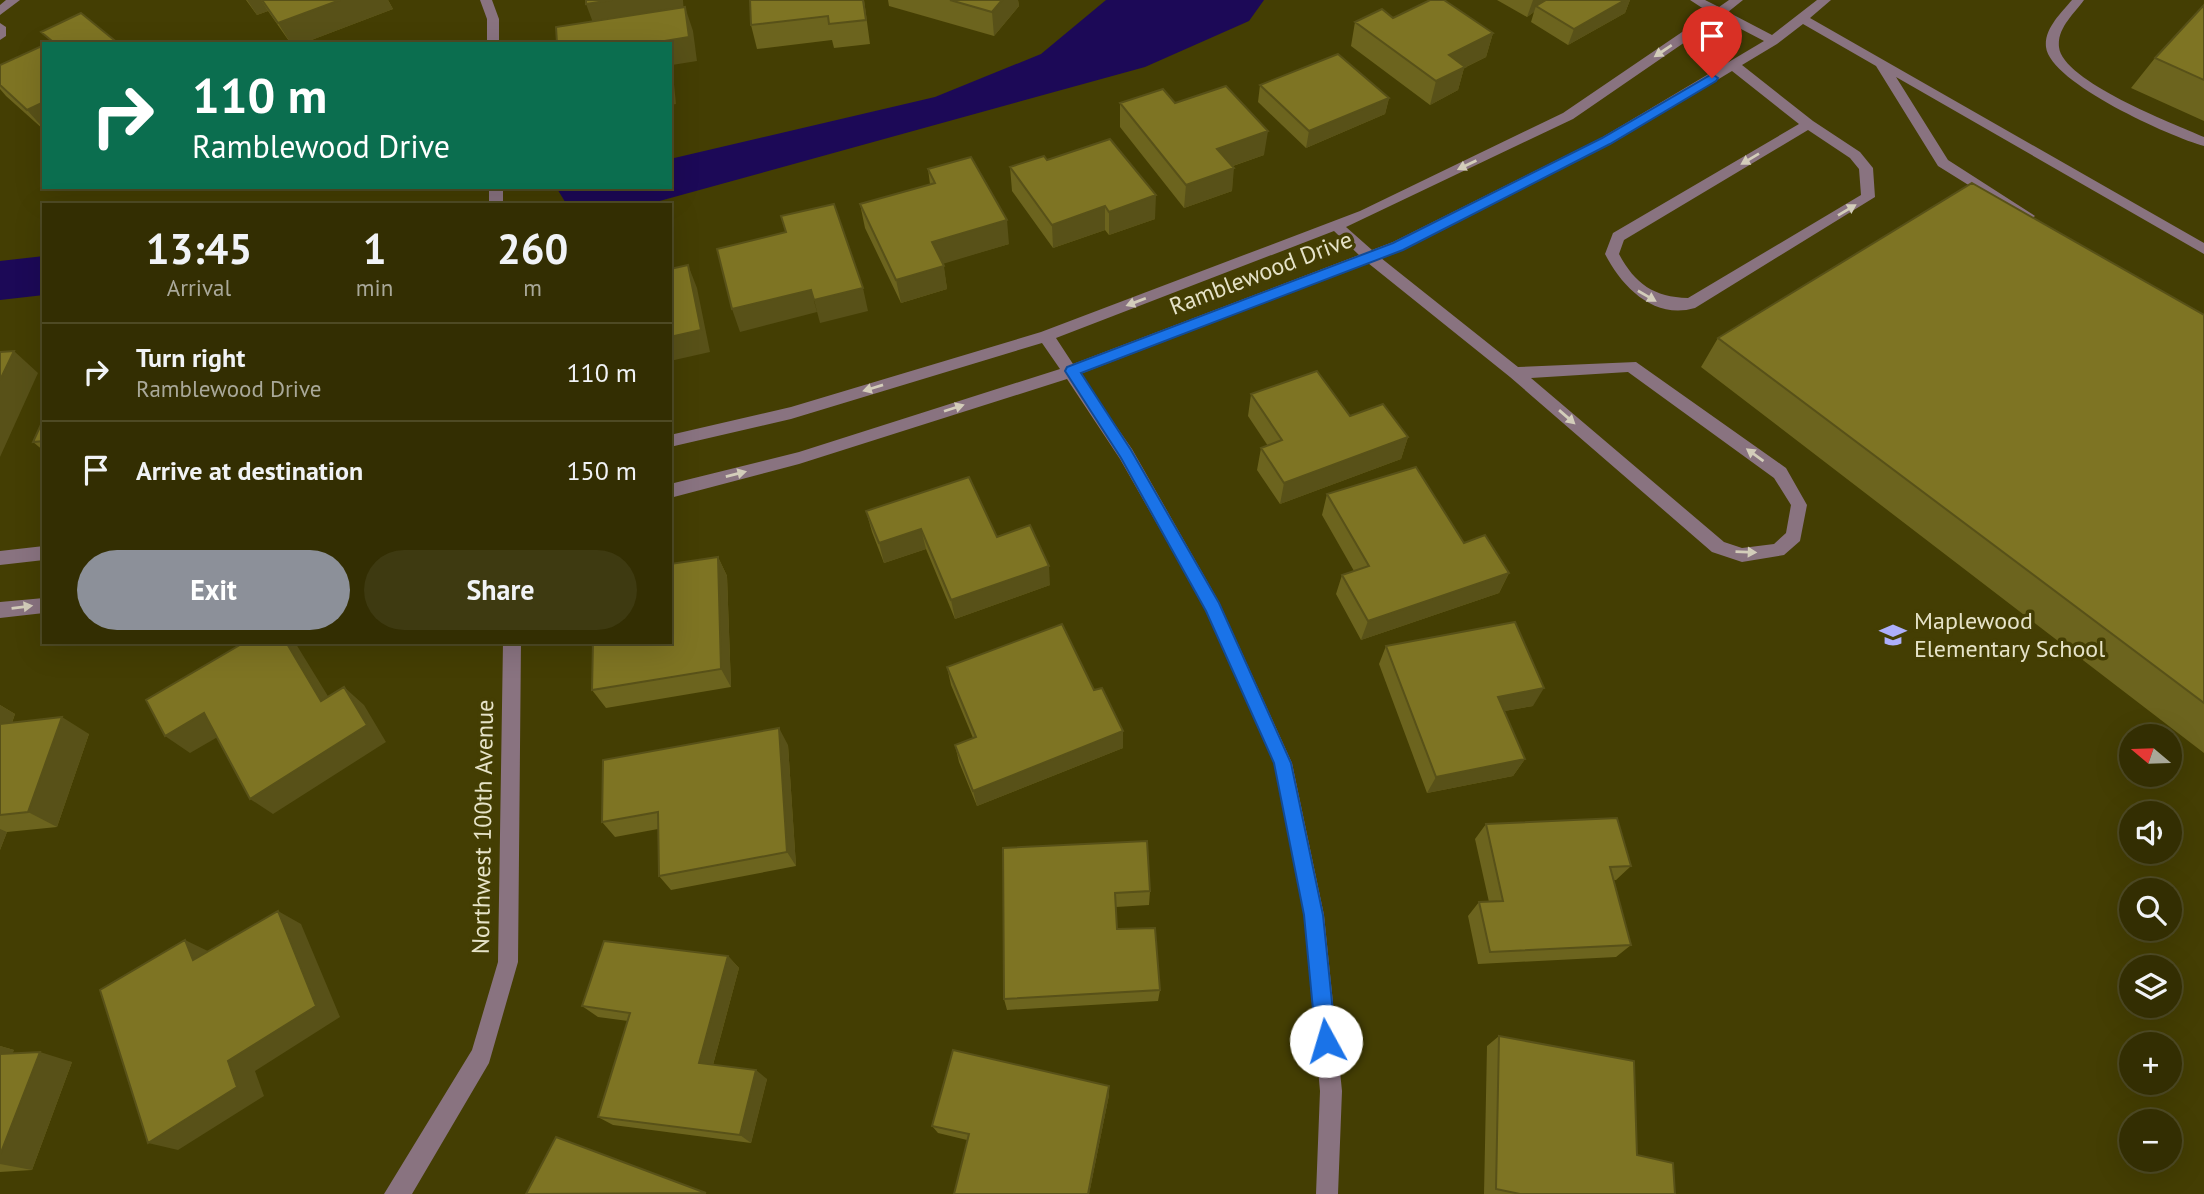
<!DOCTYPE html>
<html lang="en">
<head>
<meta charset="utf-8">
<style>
  body { margin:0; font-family:"PT Sans",sans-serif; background:#3e3a11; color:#f1f3f6; height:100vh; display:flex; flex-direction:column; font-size:26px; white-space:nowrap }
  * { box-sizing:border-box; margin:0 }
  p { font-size:23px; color:#a9a899 }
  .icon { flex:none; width:38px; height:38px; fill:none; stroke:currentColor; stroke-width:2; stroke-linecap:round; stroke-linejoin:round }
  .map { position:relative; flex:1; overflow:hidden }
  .side { position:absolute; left:42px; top:203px; width:630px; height:441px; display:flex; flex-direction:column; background:#332e02; border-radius:0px; box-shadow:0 7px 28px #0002,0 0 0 2px #4e4a24 }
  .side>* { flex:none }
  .top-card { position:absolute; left:42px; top:42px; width:630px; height:147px; border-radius:0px; box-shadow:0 7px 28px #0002,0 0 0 2px #4e4a24; background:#0b6e4f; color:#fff; overflow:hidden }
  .needle { width:46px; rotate:289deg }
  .controls { position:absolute; left:2119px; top:724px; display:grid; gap:14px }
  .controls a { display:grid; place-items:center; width:63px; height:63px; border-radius:50%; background:#332e02; box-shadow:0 7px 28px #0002,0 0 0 2px #4e4a24; font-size:35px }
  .pin { position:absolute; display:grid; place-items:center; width:60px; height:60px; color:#fff; margin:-72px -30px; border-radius:50% 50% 50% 0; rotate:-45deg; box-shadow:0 0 7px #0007 }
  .pin .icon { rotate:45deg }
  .me { position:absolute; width:77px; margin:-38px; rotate:354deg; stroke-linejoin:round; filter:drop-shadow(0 0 5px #0008) }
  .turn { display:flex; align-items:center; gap:24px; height:147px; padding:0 35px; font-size:32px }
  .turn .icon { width:91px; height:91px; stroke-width:2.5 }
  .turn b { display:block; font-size:49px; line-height:60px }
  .eta { display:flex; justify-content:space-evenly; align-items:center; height:119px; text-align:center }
  .eta b { font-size:42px; font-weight:700; line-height:49px }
  .primary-button { display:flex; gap:14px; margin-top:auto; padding:14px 35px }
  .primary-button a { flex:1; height:80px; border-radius:42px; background:#8c9099; color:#fff; font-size:28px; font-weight:700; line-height:80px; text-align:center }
  .primary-button a+a { background:#3e3a11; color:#f1f3f6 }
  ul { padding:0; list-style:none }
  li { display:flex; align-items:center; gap:21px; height:98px; padding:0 35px; border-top:2px solid #4e4a24 }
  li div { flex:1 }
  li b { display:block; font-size:26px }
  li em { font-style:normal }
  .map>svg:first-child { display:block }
  .water { fill:#1c0957 }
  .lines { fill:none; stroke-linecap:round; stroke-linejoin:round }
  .minor { fill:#897380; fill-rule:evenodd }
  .wall { fill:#6c641e }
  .shaded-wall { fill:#585118 }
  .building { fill:#7e7423; stroke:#585118; stroke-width:2 }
  .oneway { fill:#d3cdba }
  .route { fill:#1a73e8; stroke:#114b97; stroke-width:2 }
  .labels { text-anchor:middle; stroke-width:7; stroke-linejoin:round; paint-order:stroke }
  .street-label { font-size:24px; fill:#e6e3c8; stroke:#443e03 }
  .poi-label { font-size:24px; fill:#e6e3c8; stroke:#443e03; text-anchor:start }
</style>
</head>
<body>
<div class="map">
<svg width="2204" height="1194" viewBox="0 0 2204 1194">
  <rect width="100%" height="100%" fill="#443e03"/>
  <!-- water -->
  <path class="water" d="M1106,0H1264L1249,21L1145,67L645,205H567L556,187H670V159L935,97L1041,54Z
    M44,256V295L0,300V261Z"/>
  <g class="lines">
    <!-- minor -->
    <path class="minor" d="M6,0H20L0,15V5Z
      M480,0H492L499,19V44H487V19Z
      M1690,0H1705L1719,7L1729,0H1743L1728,12L1772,35L1817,0H1831L1810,18L2204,243V254L1896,77L1948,160L2035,216L2028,221L2023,219L1938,166L1876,66L1803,24L1777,44L1742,65L1813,121L1860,152L1873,168L1875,197L1695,308C1654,320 1622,287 1605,254L1613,233L1799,124L1732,71L1611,144L1381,258L1518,367L1636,362L1786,468L1807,505L1800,541L1784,555L1742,562L1712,552L1510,377L1368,263L1080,374L1132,449L1219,602L1292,763L1324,915L1342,1091L1338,1194H1316L1320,1091L1304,915L1274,763L1206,610L1120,459L1067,379L799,464L670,498V484L799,452L1060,369L1042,343L791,419L670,447V435L791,407L1041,332L1360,211L1563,113L1710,13ZM1720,18L1764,41L1601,138L1393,242L1372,250L1346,227L1573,119ZM1808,130L1850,158L1859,169L1861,195L1688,298C1654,297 1635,284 1619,254L1624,240ZM1334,231L1359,255L1073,364L1056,338ZM1628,372L1774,478L1791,505L1786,533L1774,544L1742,548L1724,542L1531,378Z
      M2072,0H2084C2074,14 2057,28 2059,47C2062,81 2174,124 2204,137V146C2171,137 2050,83 2046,47C2044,29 2061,13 2072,0Z
      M0,23L6,27V36L0,40Z
      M489,187H503V205H489Z
      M44,546V560L0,565V551Z
      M44,598V613L0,618V602Z
      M503,642H521L518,962L489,1063L412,1194H384L472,1050L498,962Z"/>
  </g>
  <!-- wall -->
  <path class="wall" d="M246,0H388L393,9L301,44H291L268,11L257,15Z
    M750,0H864L870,44L834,48L832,40L757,49L751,25Z
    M888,0H1018L1019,6L994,36L889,6Z
    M1497,0H1630L1625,13L1568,45L1531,22L1534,12L1527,17Z
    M2204,5V121L2131,88L2155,58Z
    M1393,18L1493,33L1486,57L1464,68L1458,90L1430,105L1351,46L1355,22Z
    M44,45V130L6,96L0,89V65Z
    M1260,85L1389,98L1385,114L1306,148L1258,102Z
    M1120,103H1175L1264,155L1233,166L1232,191L1184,208L1120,127Z
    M1047,160L1155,219L1109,235L1105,230L1053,248L1012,191L1010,167Z
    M928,169L1009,244L943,263L947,289L901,303L865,228L860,204L930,184Z
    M2204,315V753L1701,367L1718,338Z
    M1251,394L1350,416L1408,437L1401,459L1280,504L1257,470L1261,448L1268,446L1248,416Z
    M44,418V451L33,442Z
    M1327,494L1464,543L1509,573L1499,593L1361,640L1336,594L1342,575L1354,571L1322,515Z
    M866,511L997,537L1050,585L955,619L926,549L884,563L872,532Z
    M718,557L727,576L731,687L606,708L592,690L593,648L589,642H670Z
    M1386,646L1533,706L1504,711L1525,759L1513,776L1427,793L1379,664Z
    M947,667L1094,690L1123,731V748L977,806L959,762L955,745L973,738L951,685Z
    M0,705L15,714L12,723L89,734L57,827L7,832L0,850Z
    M788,745L796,866L671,890L659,876L658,829L615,837L602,822Z
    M1486,824L1631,866L1616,880H1614L1631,945L1616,957L1478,964L1468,916L1479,902H1489L1475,839Z
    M1003,848L1150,891L1149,905L1116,907L1117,929L1160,990L1158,1001L1007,1010L1004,999Z
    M728,956L739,968L713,1065L767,1079L751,1143L613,1125L598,1117L628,1021L598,1017L582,1006Z
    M1499,1036L1637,1155L1675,1194H1484L1487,1046Z
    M0,1046L14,1050L12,1053L72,1062L32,1170L0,1172Z
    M1109,1095L1089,1194H954L967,1140L938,1133L932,1126Z"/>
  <!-- shaded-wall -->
  <path class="shaded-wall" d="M247,0H261L268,11L257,15Z
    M340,0H388L393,9L301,44H291L278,23Z
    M611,0H683L684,15L595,28L586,4Z
    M1002,0H1018L1019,6L994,36L992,12Z
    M1533,0H1553L1536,6L1534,12L1527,17Z
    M1625,0H1630L1625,13L1568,45L1574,29Z
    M685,7L693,31L697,61L672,65L676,104L670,105V44H664V41Z
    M1493,33L1486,57L1464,68L1458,90L1430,105L1436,81L1449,55Z
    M1389,98L1385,114L1306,148L1309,131Z
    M44,102V129L27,110Z
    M1268,131L1264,155L1215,172L1217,149Z
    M1234,168L1232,191L1184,208L1186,185Z
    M1156,195L1155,219L1109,235V212Z
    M1105,206V230L1053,248L1052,225Z
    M1007,220L1009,244L936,266L932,242Z
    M688,265L697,288L710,352L670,361V337Z
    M944,266L947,289L901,303L896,280Z
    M863,288L868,311L820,323L814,300Z
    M811,290L817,312L740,332L732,309Z
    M14,351L38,373L0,457V380Z
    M1408,437L1401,459L1280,504L1284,483Z
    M921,529L926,549L884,563L879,543Z
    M718,557L727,576L731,687L721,669Z
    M1049,566L1050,585L955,619L951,600Z
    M1509,573L1499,593L1361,640L1368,621Z
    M286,642H295L296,644L342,719L321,701Z
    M344,687L364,705L386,742L273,814L250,799Z
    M1544,688L1533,706L1488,714L1498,697Z
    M0,705L15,714L4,744L0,741Z
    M204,713L228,731L190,753L165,736Z
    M62,717L89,734L57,827L28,812Z
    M779,728L788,745L796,866L787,852Z
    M1123,731V748L977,806L973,791Z
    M1525,759L1513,776L1427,793L1436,777Z
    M0,829L7,832L0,850Z
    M278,911L301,924L340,1017L255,1071L264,1096L178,1150L148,1143L228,1061Z
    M185,940L212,953L193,960Z
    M728,956L739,968L711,1072L699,1063Z
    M0,1046L14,1050L8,1065L0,1063Z
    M40,1052L72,1062L32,1170L0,1164V1155Z
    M756,1070L767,1079L751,1143L740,1135Z
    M1109,1086V1095L1089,1194H1088Z"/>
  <!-- building -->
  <path class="building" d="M262,0H340L278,23Z
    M586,0H612L586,4Z
    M750,0H863L866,20L829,24L828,16L751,25Z
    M950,0H1002L992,12Z
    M1430,0H1444L1493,33L1449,55L1465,67L1436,81L1355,22L1382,9L1393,18Z
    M1546,0H1625L1574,29L1536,6Z
    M2204,5V80L2155,58Z
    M685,7L689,37L664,41V44H557L556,27Z
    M81,13L119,44H46L52,41L41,32Z
    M44,45V102L27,110L0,85V65Z
    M1338,54L1389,98L1309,131L1260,85Z
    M1226,86L1268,131L1217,149L1234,168L1186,185L1120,103L1163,89L1175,103Z
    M1110,139L1156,195L1109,212L1105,206L1052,225L1010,167L1044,156L1047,160Z
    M971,157L1007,220L932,242L944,266L896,280L860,204L935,183L928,169Z
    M1972,183L2204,315V703L1718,338Z
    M834,204L863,288L814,300L811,290L732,309L717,249L786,232L781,216Z
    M688,265L701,330L670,337V269Z
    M14,351L0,380V352Z
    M1317,371L1350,416L1383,404L1408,437L1284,483L1261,448L1282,440L1251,394Z
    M44,418V441L33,442Z
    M1416,467L1464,543L1485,535L1509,573L1368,621L1342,575L1369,566L1327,494Z
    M969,477L997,537L1030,525L1049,566L951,600L921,529L879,543L866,511Z
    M718,557L721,669L592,690L593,642H670V564Z
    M1515,622L1544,688L1498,697L1525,759L1436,777L1386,646Z
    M1062,624L1094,690L1102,688L1123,731L973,791L955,745L976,737L947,667Z
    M245,642H286L321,701L344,687L367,725L250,799L204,713L165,736L146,700Z
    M62,717L28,812L0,815V724Z
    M779,728L787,852L659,876L658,812L602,822L603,760Z
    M1617,818L1631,866L1610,867L1631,945L1490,952L1479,902L1503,901L1486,824Z
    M1147,841L1150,891L1115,893L1117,929L1155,928L1160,990L1004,999L1003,848Z
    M278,911L316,1006L228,1061L237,1087L148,1143L100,990L185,940L193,960Z
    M604,941L728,956L699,1063L756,1070L740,1135L598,1117L630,1013L582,1006Z
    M1499,1036L1634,1061L1637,1155L1673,1163L1675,1194H1520L1496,1189Z
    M953,1050L1109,1086L1088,1194H954L969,1134L932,1126Z
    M40,1052L0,1155V1054Z
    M556,1137L706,1193L526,1194Z"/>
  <!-- one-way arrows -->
  <defs><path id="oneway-solid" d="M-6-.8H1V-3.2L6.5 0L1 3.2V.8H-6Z" transform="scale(1.75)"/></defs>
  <g class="oneway">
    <use href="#oneway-solid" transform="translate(1663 51) rotate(146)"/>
    <use href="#oneway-solid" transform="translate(1750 159) rotate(149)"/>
    <use href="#oneway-solid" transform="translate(1467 165) rotate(154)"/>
    <use href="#oneway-solid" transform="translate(1847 210) rotate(-31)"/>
    <use href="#oneway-solid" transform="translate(1647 296) rotate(30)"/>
    <use href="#oneway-solid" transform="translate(1136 302) rotate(159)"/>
    <use href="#oneway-solid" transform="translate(873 388) rotate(163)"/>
    <use href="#oneway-solid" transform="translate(954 408) rotate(-18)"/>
    <use href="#oneway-solid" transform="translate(1567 417) rotate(41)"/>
    <use href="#oneway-solid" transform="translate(1755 455) rotate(-144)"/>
    <use href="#oneway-solid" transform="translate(736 474) rotate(-14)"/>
    <use href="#oneway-solid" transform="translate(1746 552) rotate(2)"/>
    <use href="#oneway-solid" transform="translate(22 607) rotate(-7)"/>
  </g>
  <!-- route -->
  <path class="route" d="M1712,74L1718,78L1716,81L1610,144L1403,250L1081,373L1131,450L1219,603L1291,763L1323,915L1336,1041L1333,1047L1326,1050L1319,1047L1316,1041L1304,915L1274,763L1206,611L1121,458L1065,371L1067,367L1393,243L1602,138Z"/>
  <!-- icons -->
  <defs>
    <g id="school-bare" transform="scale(2.1)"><path d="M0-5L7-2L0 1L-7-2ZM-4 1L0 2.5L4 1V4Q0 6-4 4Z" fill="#adaffb" stroke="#443e03" stroke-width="2.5" paint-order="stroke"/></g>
  </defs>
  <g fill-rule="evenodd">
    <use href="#school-bare" x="1893" y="635"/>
  </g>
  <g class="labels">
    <!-- street labels -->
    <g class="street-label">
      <text transform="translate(1261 273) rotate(-21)" y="8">Ramblewood Drive</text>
      <text transform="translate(483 827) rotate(-89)" y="8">Northwest 100th Avenue</text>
    </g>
    <!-- poi labels -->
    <g class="poi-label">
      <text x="1914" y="629">Maplewood<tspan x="1914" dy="28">Elementary School</tspan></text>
    </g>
  </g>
</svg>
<div class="controls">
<a><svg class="needle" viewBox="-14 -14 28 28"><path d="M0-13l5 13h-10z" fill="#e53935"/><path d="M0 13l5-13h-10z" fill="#a9a899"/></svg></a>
<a><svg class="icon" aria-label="sound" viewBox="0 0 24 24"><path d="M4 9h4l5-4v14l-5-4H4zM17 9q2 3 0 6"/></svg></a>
<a><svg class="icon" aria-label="search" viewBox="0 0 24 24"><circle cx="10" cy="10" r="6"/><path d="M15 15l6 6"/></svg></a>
<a><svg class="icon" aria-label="layers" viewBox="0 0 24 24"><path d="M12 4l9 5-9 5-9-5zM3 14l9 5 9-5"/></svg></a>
<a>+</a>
<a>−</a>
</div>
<div class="pin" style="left:1712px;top:78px;background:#d93025"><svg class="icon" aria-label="arrive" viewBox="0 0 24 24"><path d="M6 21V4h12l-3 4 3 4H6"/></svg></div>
<svg class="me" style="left:1326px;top:1041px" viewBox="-20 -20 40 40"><circle r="19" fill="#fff"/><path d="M0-13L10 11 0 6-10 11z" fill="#1a73e8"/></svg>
<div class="top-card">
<div class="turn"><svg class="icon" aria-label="right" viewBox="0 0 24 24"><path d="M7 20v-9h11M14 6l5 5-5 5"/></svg><div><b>110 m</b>Ramblewood Drive</div></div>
</div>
<section class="side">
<div class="eta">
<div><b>13:45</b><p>Arrival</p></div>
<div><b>1</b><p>min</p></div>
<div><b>260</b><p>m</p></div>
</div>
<ul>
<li><svg class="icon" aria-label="right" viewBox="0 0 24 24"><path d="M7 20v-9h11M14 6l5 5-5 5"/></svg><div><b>Turn right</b><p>Ramblewood Drive</p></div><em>110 m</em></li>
<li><svg class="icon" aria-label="arrive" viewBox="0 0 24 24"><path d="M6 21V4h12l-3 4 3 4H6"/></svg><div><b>Arrive at destination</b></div><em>150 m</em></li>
</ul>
<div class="primary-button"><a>Exit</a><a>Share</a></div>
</section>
</div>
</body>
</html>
